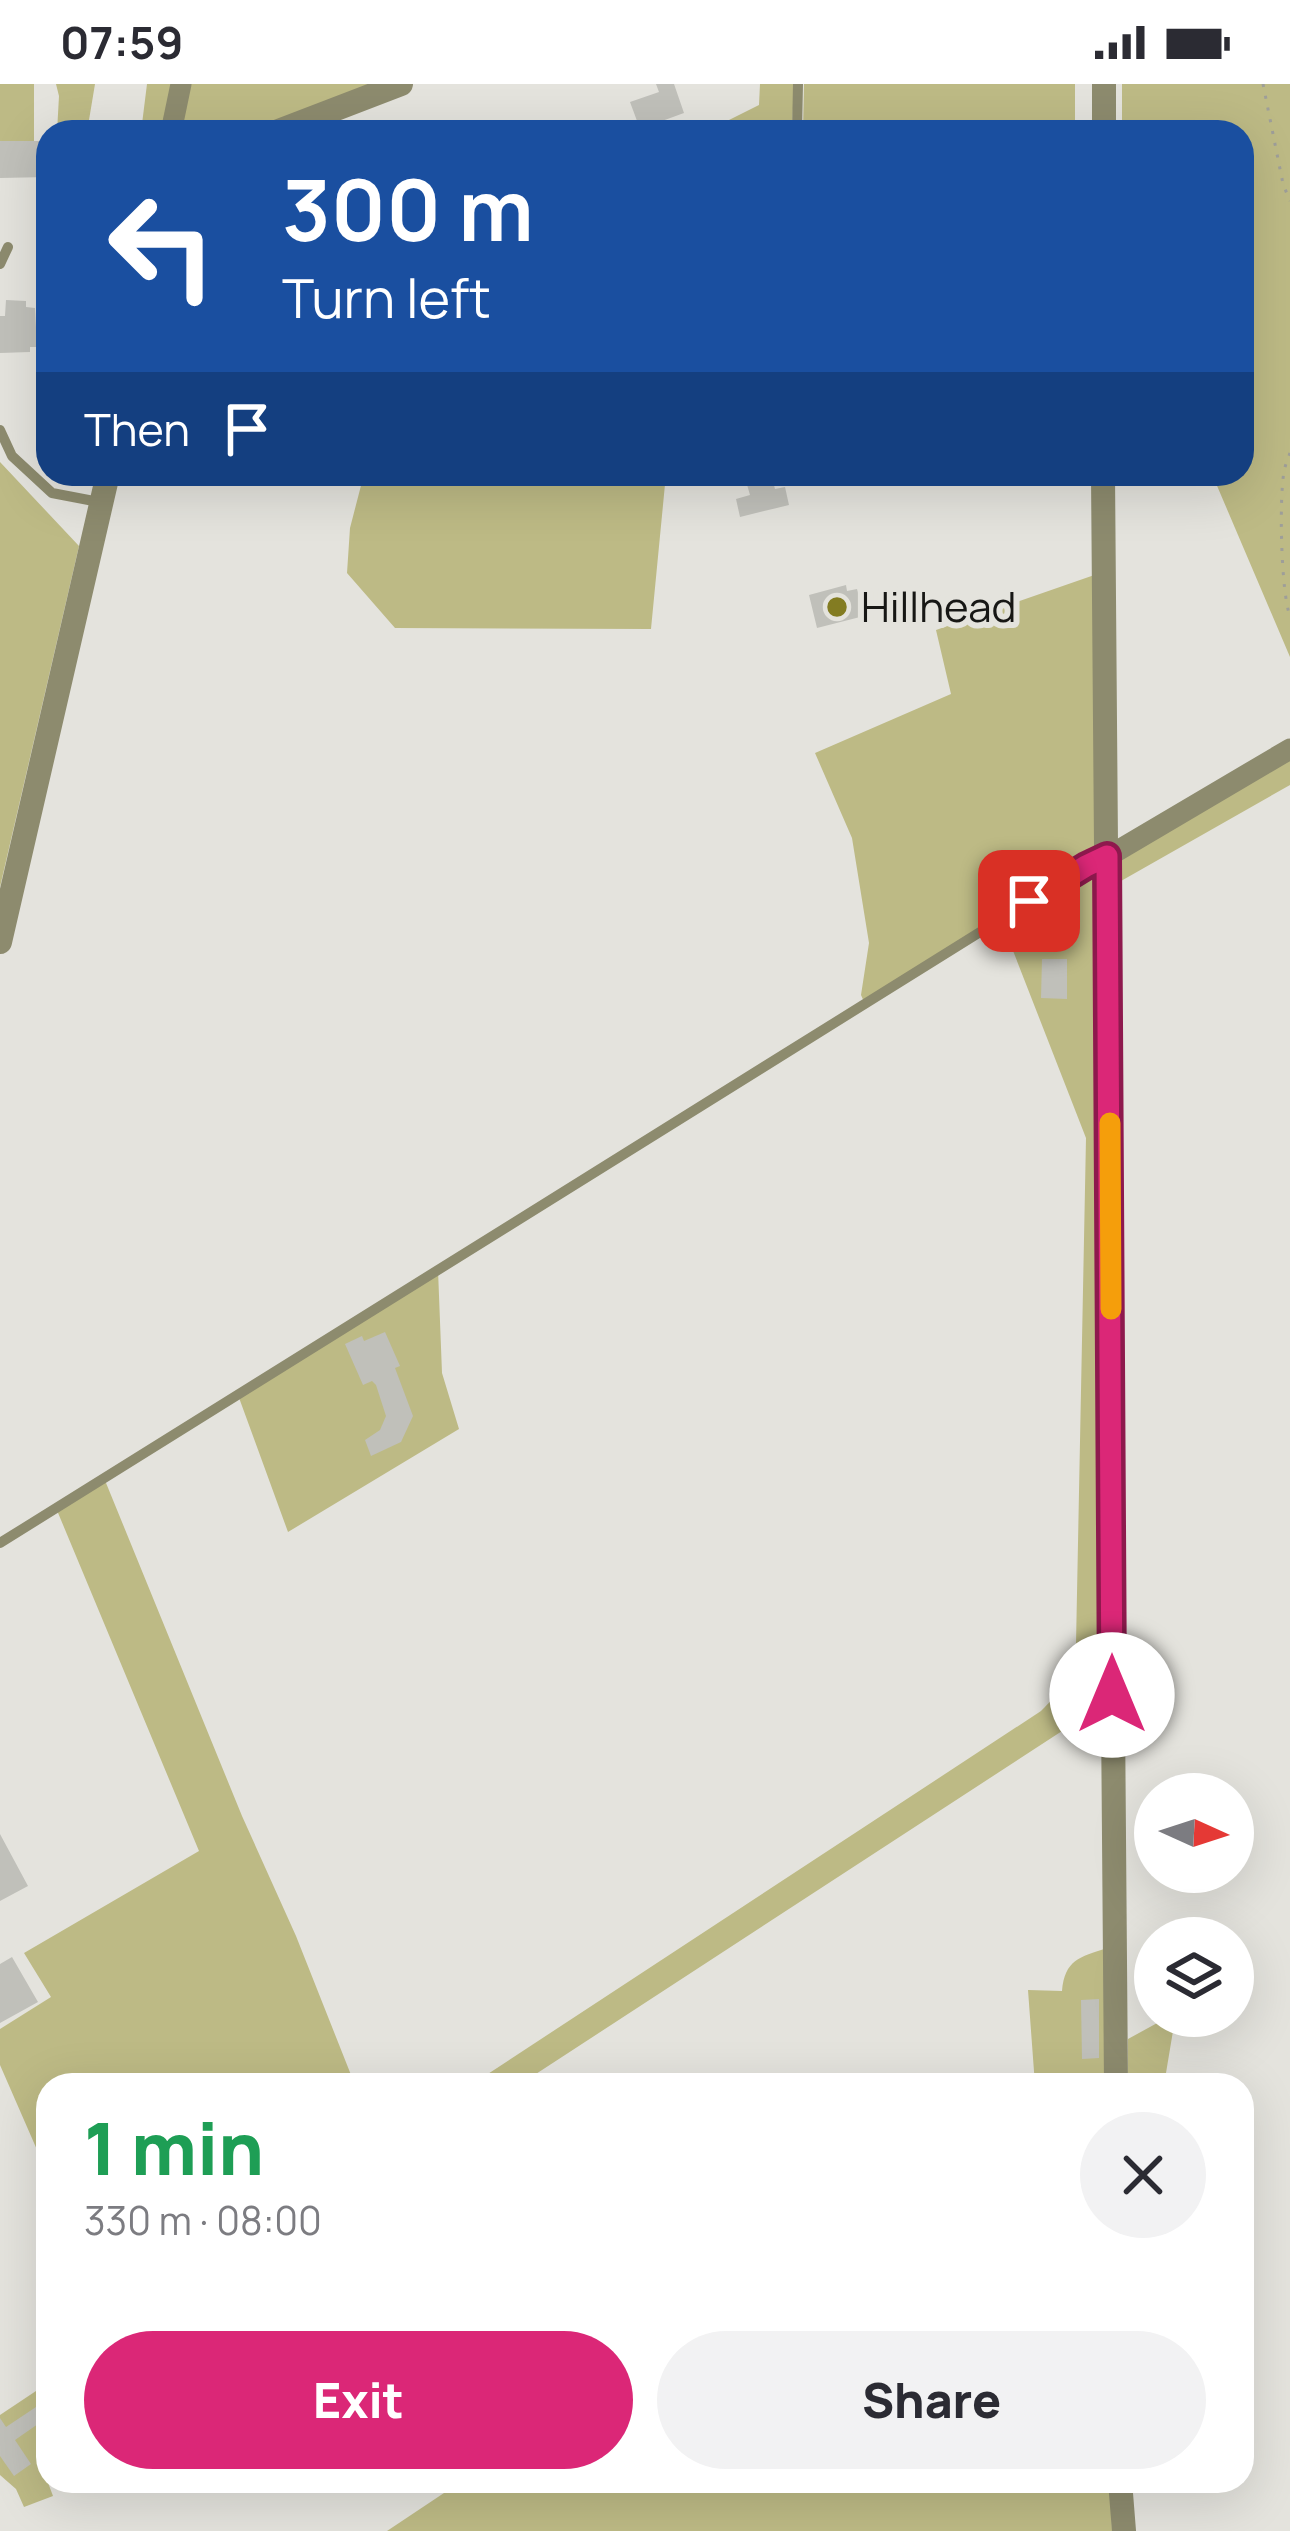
<!DOCTYPE html>
<html lang="en">
<head>
<meta charset="utf-8">
<style>
  body { margin:0; font-family:Manrope,sans-serif; background:#f2f2f3; color:#2b2b33; height:100vh; display:flex; flex-direction:column; font-size:45px; white-space:nowrap }
  * { box-sizing:border-box; margin:0 }
  p { font-size:39px; color:#7c7c81 }
  .icon { flex:none; width:66px; height:66px; fill:none; stroke:currentColor; stroke-width:2; stroke-linecap:round; stroke-linejoin:round }
  .map { position:relative; flex:1; overflow:hidden }
  .drawer { position:absolute; left:36px; top:1989px; width:1218px; height:420px; display:flex; flex-direction:column; background:#fff; border-radius:36px; box-shadow:0 12px 48px #0002 }
  .drawer>* { flex:none }
  .banner { position:absolute; left:36px; top:36px; width:1218px; height:366px; border-radius:36px; box-shadow:0 12px 48px #0002; background:#1a4fa0; color:#fff; overflow:hidden }
  .needle { width:78px; rotate:93deg }
  .fabs { position:absolute; left:1134px; top:1689px; display:grid; gap:24px }
  .fabs a { display:grid; place-items:center; width:120px; height:120px; border-radius:50%; background:#fff; box-shadow:0 12px 48px #0002; font-size:60px }
  .pin { position:absolute; display:grid; place-items:center; width:102px; height:102px; color:#fff; margin:-51px; border-radius:24px; box-shadow:0 6px 18px #0006 }
  .me { position:absolute; width:132px; margin:-66px; rotate:0deg; stroke-linejoin:round; filter:drop-shadow(0 0 9px #0008) }
  .turn { display:flex; align-items:center; gap:42px; height:252px; padding:0 48px; font-size:54px }
  .turn .icon { width:156px; height:156px; stroke-width:2.5 }
  .turn b { display:block; font-size:84px; line-height:102px }
  .then { display:flex; align-items:center; height:114px; padding:0 48px; background:#0003; gap:24px; font-size:45px }
  .round { display:grid; place-items:center; flex:none; width:126px; height:126px; border-radius:63px; background:#f2f2f3 }
  .head { display:flex; align-items:center; justify-content:space-between; height:204px; padding:0 48px }
  h1 { font-size:72px; font-weight:800; line-height:90px; color:#1e9e55 }
  .primary-button { display:flex; gap:24px; margin-top:auto; padding:24px 48px }
  .primary-button a { flex:1; height:138px; border-radius:72px; background:#db2777; color:#fff; font-size:48px; font-weight:800; line-height:138px; text-align:center }
  .primary-button a+a { background:#f2f2f3; color:#2b2b33 }
  .status { display:flex; justify-content:space-between; align-items:center; height:84px; padding:0 60px; background:#fff; direction:ltr }
  .status svg { height:33px; fill:currentColor }
  .map>svg:first-child { display:block }
  .green { fill:#bdba85 }
  .building { fill:#c0c0ba }
  .lines { fill:none; stroke-linecap:round; stroke-linejoin:round }
  .path { stroke:#9e9e99; stroke-width:3; stroke-dasharray:3 9; stroke-linecap:butt }
  .service { stroke:#8d8b6e; stroke-width:10 }
  .minor { stroke:#8d8b6e; stroke-width:21 }
  .tertiary { stroke:#8d8b6e; stroke-width:24 }
  .route-casing { stroke:#8e194d; stroke-width:30 }
  .route { stroke:#db2777; stroke-width:21 }
  .slow { stroke:#f59e0b; stroke-width:21 }
  .poi-dot { fill:#837c22; stroke:#e4e3dd; stroke-width:4.5 }
  .labels { text-anchor:middle; stroke-width:12; stroke-linejoin:round; paint-order:stroke }
  .poi-label { font-size:42px; fill:#171715; stroke:#e4e3dd; text-anchor:start }
</style>
</head>
<body>
<div class="status"><b>07:59</b><svg viewBox="0 0 49 12"><path d="M0 12V9h3v3zM5 12V6h3v6zM10 12V3h3v9zM15 12V0h3v12zM26 1h20v11H26zM47 4h2v5h-2z"/></svg></div>
<div class="map">
<svg width="1290" height="2447" viewBox="0 0 1290 2447">
  <rect width="100%" height="100%" fill="#e4e3dd"/>
  <!-- green -->
  <path class="green" d="M0,0H34V57H0Z
    M56,0H95L87,48H57L59,12Z
    M147,0H403L274,48H141Z
    M760,0H794L792,48H729L727,37L759,21Z
    M804,0H1075V48H803Z
    M1122,0H1290V573L1212,390H1242V48H1122Z
    M0,378L79,462L0,803Z
    M364,390H666L651,545L395,544L347,489L350,444Z
    M1103,488L1102,1621L519,2001H471L1041,1627C1062,1607 1071,1589 1076,1560L1086,1054L1001,836L865,920L861,911L869,859L852,754L815,669L951,610L936,546Z
    M1290,667V701L1121,797L1119,773Z
    M438,1186L442,1289L459,1345L288,1448L238,1311Z
    M104,1394L242,1732L296,1852L355,2001H48V2091L0,1981V1945L51,1913L24,1869L199,1767L56,1424Z
    M1107,1864L1106,2001H1035L1028,1906L1062,1907C1065,1876 1079,1873 1107,1864Z
    M1170,1932L1175,1935L1164,2001H1128V1955Z
    M48,2299V2381L44,2388L53,2412L24,2423L16,2405L0,2391V2331Z
    M462,2397H1111L1112,2447H387Z"/>
  <!-- building -->
  <path class="building" d="M656,0H674L684,29L640,45L630,18L659,8Z
    M0,57H48V93L0,94Z
    M6,216L26,217V223L35,224L37,263H30V268L0,269V232H5Z
    M744,390H771L775,405L785,403L789,421L740,433L736,415L750,411Z
    M846,501L847,507L857,505L864,532L817,544L809,511Z
    M1042,875H1067V915L1041,914Z
    M385,1248L400,1282L395,1284L413,1332L401,1358L371,1372L365,1356L380,1346L386,1332L376,1301L372,1297L363,1301L345,1260L362,1252L364,1257Z
    M0,1750L28,1802L0,1817Z
    M12,1873L38,1918L0,1939V1880Z
    M1099,1915V1974L1082,1975L1081,1916Z
    M48,2315V2333L15,2356L31,2380L14,2392L0,2372V2334L6,2343Z"/>
  <g class="lines">
    <!-- path -->
    <path class="path" d="M1263,0L1283,100L1290,117
      M1290,369C1288,375 1285,381 1284,388C1279,414 1281,509 1290,532"/>
    <!-- service -->
    <path class="service" d="M797,48L798,0
      M0,180L8,163
      M0,346L12,372L52,409L99,418
      M0,1459L1001,835L1086,782L1104,774"/>
    <!-- minor -->
    <path class="minor" d="M171,48L181,0
      M1107,773L1290,665"/>
    <!-- tertiary -->
    <path class="tertiary" d="M276,48L401,0
      M1104,48V0
      M1103,390L1116,2001
      M0,858L108,390
      M1120,2397L1124,2447"/>
  </g>
  <g class="lines">
    <!-- route casing -->
    <g class="route-casing">
      <path id="route" d="M1029,817L1086,782L1107,772L1112,1611"/>
    </g>
    <!-- route -->
    <use href="#route" class="route"/>
    <!-- slow -->
    <path class="slow" d="M1110,1039L1111,1225"/>
  </g>
  <!-- markers -->
  <circle class="poi-dot" cx="837" cy="523" r="12"/>
  <g class="labels">
    <!-- poi labels -->
    <g class="poi-label">
      <text x="861" y="538">Hillhead</text>
    </g>
  </g>
</svg>
<div class="fabs">
<a><svg class="needle" viewBox="-14 -14 28 28"><path d="M0-13l5 13h-10z" fill="#e53935"/><path d="M0 13l5-13h-10z" fill="#7c7c81"/></svg></a>
<a><svg class="icon" aria-label="layers" viewBox="0 0 24 24"><path d="M12 4l9 5-9 5-9-5zM3 14l9 5 9-5"/></svg></a>
</div>
<div class="pin" style="left:1029px;top:817px;background:#d93025"><svg class="icon" aria-label="arrive" viewBox="0 0 24 24"><path d="M6 21V4h12l-3 4 3 4H6"/></svg></div>
<svg class="me" style="left:1112px;top:1611px" viewBox="-20 -20 40 40"><circle r="19" fill="#fff"/><path d="M0-13L10 11 0 6-10 11z" fill="#db2777"/></svg>
<div class="banner">
<div class="turn"><svg class="icon" aria-label="left" viewBox="0 0 24 24"><path d="M17 20v-9H6M10 6l-5 5 5 5"/></svg><div><b>300 m</b>Turn left</div></div>
<div class="then">Then<svg class="icon" aria-label="arrive" viewBox="0 0 24 24"><path d="M6 21V4h12l-3 4 3 4H6"/></svg></div>
</div>
<section class="drawer">
<div class="head"><div><h1>1 min</h1><p>330 m · 08:00</p></div><a class="round"><svg class="icon" aria-label="close" viewBox="0 0 24 24"><path d="M6 6l12 12M18 6L6 18"/></svg></a></div>
<div class="primary-button"><a>Exit</a><a>Share</a></div>
</section>
</div>
</body>
</html>
